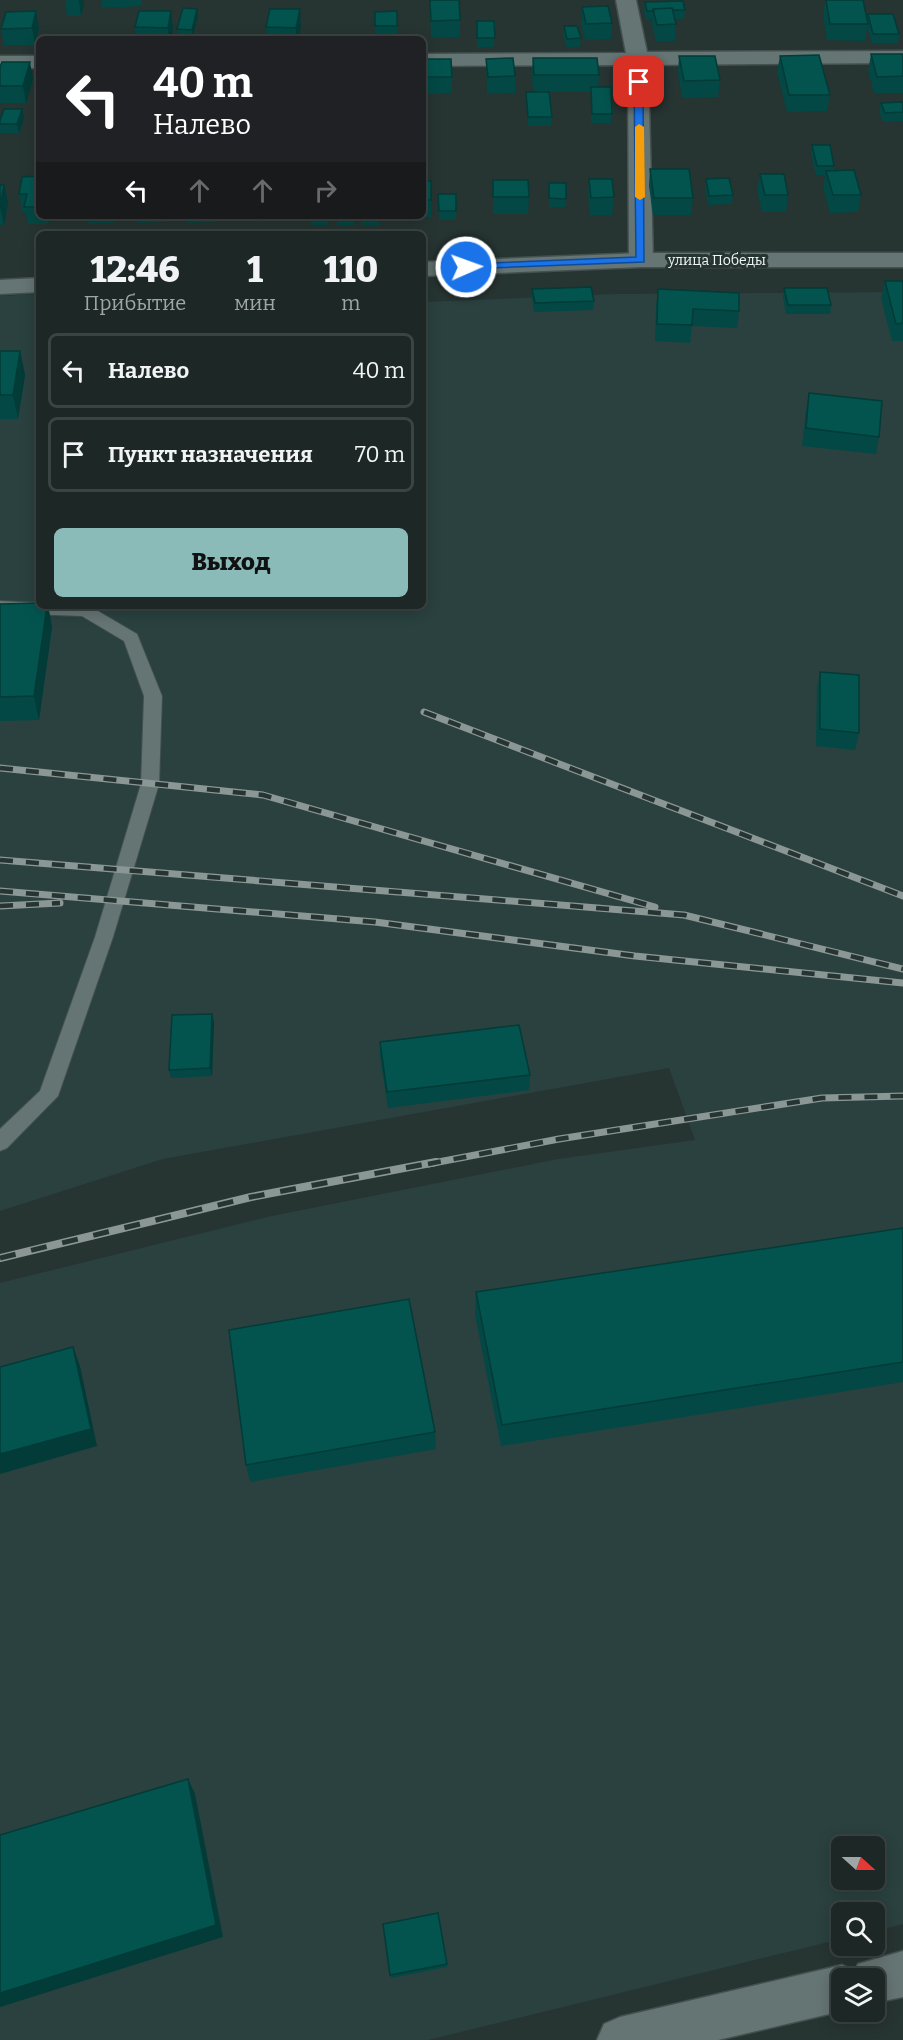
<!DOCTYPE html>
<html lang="ru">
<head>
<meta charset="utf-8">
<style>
  body { margin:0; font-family:Bitter,serif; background:#252f2e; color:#f1f3f6; height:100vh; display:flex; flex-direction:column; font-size:22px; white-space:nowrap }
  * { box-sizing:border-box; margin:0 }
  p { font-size:20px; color:#a0a5a7 }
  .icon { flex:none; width:33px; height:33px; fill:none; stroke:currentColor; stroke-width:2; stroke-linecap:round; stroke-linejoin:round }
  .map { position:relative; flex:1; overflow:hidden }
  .panel { position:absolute; left:36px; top:231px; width:390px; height:378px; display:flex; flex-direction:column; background:#1c2726; border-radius:9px; box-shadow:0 3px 15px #0003,0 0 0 2px #3a4443 }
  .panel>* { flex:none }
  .top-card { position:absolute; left:36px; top:36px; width:390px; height:183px; border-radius:9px; box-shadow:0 3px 15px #0003,0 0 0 2px #3a4443; background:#202124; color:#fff; overflow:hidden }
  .needle { width:39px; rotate:111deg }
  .buttons { position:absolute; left:831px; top:1836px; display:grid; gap:12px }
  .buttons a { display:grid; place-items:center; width:54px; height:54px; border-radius:9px; background:#1c2726; box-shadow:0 3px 15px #0003,0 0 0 2px #3a4443; font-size:30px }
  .pin { position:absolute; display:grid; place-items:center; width:51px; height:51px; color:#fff; margin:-26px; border-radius:12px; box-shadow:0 3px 9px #0006 }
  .me { position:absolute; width:66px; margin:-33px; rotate:88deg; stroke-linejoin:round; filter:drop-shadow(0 0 4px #0008) }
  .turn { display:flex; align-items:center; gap:21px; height:126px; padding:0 18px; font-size:27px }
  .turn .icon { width:78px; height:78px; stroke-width:2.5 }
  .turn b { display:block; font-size:42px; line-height:51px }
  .lanes { display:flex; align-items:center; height:57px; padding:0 18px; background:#0003; justify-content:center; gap:30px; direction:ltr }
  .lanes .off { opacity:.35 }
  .eta { display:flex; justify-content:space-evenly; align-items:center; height:102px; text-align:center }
  .eta b { font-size:36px; font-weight:800; line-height:42px }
  .cta { display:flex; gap:12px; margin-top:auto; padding:12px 18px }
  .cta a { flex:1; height:69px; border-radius:9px; background:#8bbbb9; color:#111; font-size:24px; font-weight:800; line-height:69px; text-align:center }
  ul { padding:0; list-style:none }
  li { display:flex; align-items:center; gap:18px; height:75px; margin:0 12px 9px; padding:0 6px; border:3px solid #3a4443; border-radius:9px }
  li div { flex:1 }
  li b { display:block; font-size:22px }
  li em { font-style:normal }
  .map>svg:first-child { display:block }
  .built { fill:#2a413f; fill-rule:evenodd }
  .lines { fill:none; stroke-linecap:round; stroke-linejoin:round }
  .service-casing { stroke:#44504f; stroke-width:2 }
  .minor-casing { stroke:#44504f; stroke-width:3 }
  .tertiary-casing { stroke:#44504f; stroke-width:3 }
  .service { fill:#657573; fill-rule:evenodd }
  .minor { fill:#657573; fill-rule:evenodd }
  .tertiary { fill:#657573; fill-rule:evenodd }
  .rail-far1-casing { stroke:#8b9795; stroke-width:7 }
  .rail-casing { stroke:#8b9795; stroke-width:8 }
  .rail-far1 { stroke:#263432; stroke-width:4.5; stroke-dasharray:13; stroke-linecap:butt }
  .rail { stroke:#263432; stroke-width:5; stroke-dasharray:16; stroke-linecap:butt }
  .wall { fill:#034844 }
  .shaded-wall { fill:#023b37 }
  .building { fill:#03544f; stroke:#023b37; stroke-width:1.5 }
  .route { fill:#1a73e8; stroke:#114b97; stroke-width:1.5 }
  .slow { fill:#f59e0b }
  .labels { text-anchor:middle; stroke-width:6; stroke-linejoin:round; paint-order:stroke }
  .far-street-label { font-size:14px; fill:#eef7f6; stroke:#263432 }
</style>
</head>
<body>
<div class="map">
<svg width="903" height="2040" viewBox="0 0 903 2040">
  <rect width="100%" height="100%" fill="#263432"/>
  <!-- built -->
  <path class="built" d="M903,292V1924L875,1931L874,1912H842L841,1939L428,2040H0V1283L267,1217L558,1159L695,1140L669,1068L163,1159L0,1211V296L39,294V606H423V302L617,294ZM842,1846H874V1880H842Z"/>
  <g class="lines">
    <!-- service casing -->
    <g class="service-casing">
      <path id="service" d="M0,601L39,603V606L91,607L137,634L162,696L159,784L113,937L58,1096L7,1148L0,1151V1129L40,1091L95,937L141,784L144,696L124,641L82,616L0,613Z"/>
    </g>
    <!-- minor casing -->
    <g class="minor-casing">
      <path id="minor" d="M616,0H636L647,52L903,51V63L648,65L653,260L649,265H633L629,260L628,65L423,66V54L626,53Z
        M0,56H39V68H0Z
        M903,1951V1997L874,2003V1978H842V2011L718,2040H597L604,2024L620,2017L842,1965L855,1971L858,1964Z"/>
    </g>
    <!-- tertiary casing -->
    <g class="tertiary-casing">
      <path id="tertiary" d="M641,253H903V267H641L423,276V262Z
        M39,278V292L0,294V280Z"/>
    </g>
    <!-- service -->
    <use href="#service" class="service"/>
    <!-- minor -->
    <use href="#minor" class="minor"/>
    <!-- tertiary -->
    <use href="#tertiary" class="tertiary"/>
    <!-- rail-far1 casing -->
    <g class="rail-far1-casing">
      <path id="rail-far1" d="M424,712L903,896
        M0,768L263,795L655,907
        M0,860L684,915L903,969
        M0,891L375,922L635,956L903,983
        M0,906L60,903
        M428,1164L559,1139L822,1098L903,1096"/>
    </g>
    <!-- rail casing -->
    <g class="rail-casing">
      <path id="rail" d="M0,1258L251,1197L436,1162"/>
    </g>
    <!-- rail-far1 -->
    <use href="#rail-far1" class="rail-far1"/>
    <!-- rail -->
    <use href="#rail" class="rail"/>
  </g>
  <!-- wall -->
  <path class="wall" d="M65,0H84V4L81,16H67Z
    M101,0H142V6L102,8Z
    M430,0L460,20V37L431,38Z
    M825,0L867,19L868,14L899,34L898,43H872L867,27L865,41L827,40L823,16Z
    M645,2L685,10L684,19H675L676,24L675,41H656L652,25V19L646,20L644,11Z
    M582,7L612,23L611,39L585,40L581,24Z
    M197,9L198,17L192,38H178L177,29Z
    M171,11L173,28L171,39H136L135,27Z
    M397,11L398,39H375V12Z
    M477,21H494V47H477Z
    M301,26L298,39H267L266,27Z
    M564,26L581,38L580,47L567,48L563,35Z
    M39,28L35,45H4L1,29Z
    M871,54H903V93H874L868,71Z
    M679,56L720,80L718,97L682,98L678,73Z
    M780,56L830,95L827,111L787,112L777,72Z
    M533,58L599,75L598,87L612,114L611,123H591V92H533L532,75Z
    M423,59L452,77V93L423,94Z
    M486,59L515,76V93L487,94Z
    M39,78V103H36L35,95Z
    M33,79L26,103H0V86Z
    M526,92L552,117L551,126H528Z
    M903,102V121L883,122L879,112L881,103Z
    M24,118L19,133H0V120Z
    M812,145L834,166V170L861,195L858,212L830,213L823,188L825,175H816L811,154Z
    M650,169L693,198L691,215H653L649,186Z
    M760,174L788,195L786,212H762L757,191Z
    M39,176V216H51L49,224H28L25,211H22L19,194Z
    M589,179L614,197L612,215H590L588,196Z
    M706,179L733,195L732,204L708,205L705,188Z
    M493,180L529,197L528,214H493Z
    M423,181H431V217L402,218V216H423Z
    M549,183L566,199L565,207H549Z
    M0,185H4L8,202L4,225H0Z
    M438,194L456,211V220H439Z
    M87,216H115L114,223L88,224Z
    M137,216H167L166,222L138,223Z
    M187,216H219L218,222L188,223Z
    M253,216H283V221L254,222Z
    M310,216H328L327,225H311Z
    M337,216H355L354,226H337Z
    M361,216H379V226H361Z
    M885,281H903V341H892L881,298Z
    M784,288L831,305L830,314H786L783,297Z
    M532,289L594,301L593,310L534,312L532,298Z
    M658,289L739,311L737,328L692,326L690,343L655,341L656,307Z
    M0,351H20L25,375L18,419H0Z
    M809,393L879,437L876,454L802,446L806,410Z
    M0,604L48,606L52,627L39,720L0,721Z
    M820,672L859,733L855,750L816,746L817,689Z
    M214,1022L212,1076L171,1078L169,1070Z
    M380,1042L530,1075L529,1090L388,1108L380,1057Z
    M903,1228V1382L501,1446L475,1315L476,1292Z
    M435,1432L436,1449L250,1482L246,1465Z
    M383,1924L447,1964V1967L391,1978Z"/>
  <!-- shaded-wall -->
  <path class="shaded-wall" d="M79,0H84V4L81,16Z
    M197,9L198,17L192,38V30Z
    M300,9L301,26L298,39H296V28Z
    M36,11L39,28L35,45L32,28Z
    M171,11L173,28L171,39H169L168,28Z
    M30,62L33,79L26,103L23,86Z
    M22,109L24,118L19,133L17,124Z
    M4,185L8,202L4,225L0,207Z
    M47,216H51L49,224Z
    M20,351L25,375L18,419L13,395Z
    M47,606H48L52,627L39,720L34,696Z
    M212,1014L214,1022L212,1076L210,1068Z
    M73,1347L80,1366L97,1446L0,1474V1454Z
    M188,1779L195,1794L223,1937L0,2007V1993Z"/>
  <!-- building -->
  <path class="building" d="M430,0H459L460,20L431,21Z
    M826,0H863L868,24H830Z
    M683,1L685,10H673L672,8L653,9L654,11H647L645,2Z
    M608,6L612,23L586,24L582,7Z
    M183,8L197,9L192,30L177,29Z
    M672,8L676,24L657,25L653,9Z
    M270,9H300L296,28L266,27Z
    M36,11L32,28L1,29L6,12Z
    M139,11H171L168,28L135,27Z
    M397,11V26H375V12Z
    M868,14H893L899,34H873Z
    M477,21H494L495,38H477Z
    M564,26H577L581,38L567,39Z
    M871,54H903V76L877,77Z
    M819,55L830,95H789L780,56Z
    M679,56H715L720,80L684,81Z
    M513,58L515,76L488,77L486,59Z
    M533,58H597L599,75H534Z
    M423,59H451L452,77H423Z
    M2,62H30L23,86H0V67Z
    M39,78V95H35Z
    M591,87H611L612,114H592Z
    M526,92H549L552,117H528Z
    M903,102V112L885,113L881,103Z
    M4,109H22L17,124H0V120Z
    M812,145H830L834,166H817Z
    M650,169H689L693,198H654Z
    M854,170L861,195H833L826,171Z
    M760,174H784L788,195H765Z
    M39,176V207H24L27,194H19L22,177Z
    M729,178L733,195L709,196L706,179Z
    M589,179H612L614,197L591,198Z
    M493,180H528L529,197H493Z
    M423,181H431V200H423Z
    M549,183H566V199L549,198Z
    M0,185H4L0,207Z
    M438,194H456V211H439Z
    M337,216H354V217H337Z
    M361,216H379V217Z
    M885,281H903V323L896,324Z
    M591,287L594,301L535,303L532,289Z
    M784,288H827L831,305H788Z
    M658,289L739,293V311L693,309L692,325L657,324Z
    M0,351H20L13,395H0Z
    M809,393L882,401L879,437L806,428Z
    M39,603V606H47L34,696L0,697V604Z
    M820,672L859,675V733L820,729Z
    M212,1014L210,1068L169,1070L172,1015Z
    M519,1025L530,1075L387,1092L380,1042Z
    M903,1228V1362L502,1425L476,1292Z
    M409,1299L435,1432L246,1465L229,1330Z
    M73,1347L91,1429L0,1454V1367Z
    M188,1779L216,1925L0,1993V1835Z
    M438,1913L447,1964L390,1975L383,1924Z"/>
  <!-- route -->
  <path class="route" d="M639,79L643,82L644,262L463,269V265L466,264L636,257L634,82Z"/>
  <!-- slow -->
  <path class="slow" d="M639,124L644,127L645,197L640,200L635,197V127Z"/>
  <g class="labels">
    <!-- far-street labels -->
    <g class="far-street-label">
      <text x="717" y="265">улица Победы</text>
    </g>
  </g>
</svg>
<div class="buttons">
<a><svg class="needle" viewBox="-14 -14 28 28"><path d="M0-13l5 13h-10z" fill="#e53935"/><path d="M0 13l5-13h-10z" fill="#a0a5a7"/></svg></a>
<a><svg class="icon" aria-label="search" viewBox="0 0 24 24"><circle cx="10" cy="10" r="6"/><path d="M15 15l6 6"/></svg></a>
<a><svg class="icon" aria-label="layers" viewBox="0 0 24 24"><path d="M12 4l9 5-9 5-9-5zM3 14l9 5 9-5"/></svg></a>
</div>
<div class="pin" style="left:639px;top:82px;background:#d93025"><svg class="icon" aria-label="arrive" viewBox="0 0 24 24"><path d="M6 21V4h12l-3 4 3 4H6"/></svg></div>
<svg class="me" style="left:466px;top:267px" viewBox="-20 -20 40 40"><circle r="17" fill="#1a73e8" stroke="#fff" stroke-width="3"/><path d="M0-11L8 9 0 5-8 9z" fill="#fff"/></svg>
<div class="top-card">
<div class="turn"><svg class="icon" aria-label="left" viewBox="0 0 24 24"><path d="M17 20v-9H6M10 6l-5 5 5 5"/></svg><div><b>40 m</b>Налево</div></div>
<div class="lanes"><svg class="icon" aria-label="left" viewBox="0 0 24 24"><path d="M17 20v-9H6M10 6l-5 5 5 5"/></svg><svg class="icon off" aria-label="ahead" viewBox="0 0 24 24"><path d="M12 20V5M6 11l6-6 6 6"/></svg><svg class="icon off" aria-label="ahead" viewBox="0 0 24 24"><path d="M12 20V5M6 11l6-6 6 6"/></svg><svg class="icon off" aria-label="right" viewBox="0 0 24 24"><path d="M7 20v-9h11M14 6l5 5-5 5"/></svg></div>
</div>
<section class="panel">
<div class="eta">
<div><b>12:46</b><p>Прибытие</p></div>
<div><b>1</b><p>мин</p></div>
<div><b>110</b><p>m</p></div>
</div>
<ul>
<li><svg class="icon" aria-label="left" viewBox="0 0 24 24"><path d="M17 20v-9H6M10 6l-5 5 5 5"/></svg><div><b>Налево</b></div><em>40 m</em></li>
<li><svg class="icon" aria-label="arrive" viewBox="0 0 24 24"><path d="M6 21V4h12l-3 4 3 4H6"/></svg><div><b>Пункт назначения</b></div><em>70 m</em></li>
</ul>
<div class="cta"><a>Выход</a></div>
</section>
</div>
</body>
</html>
